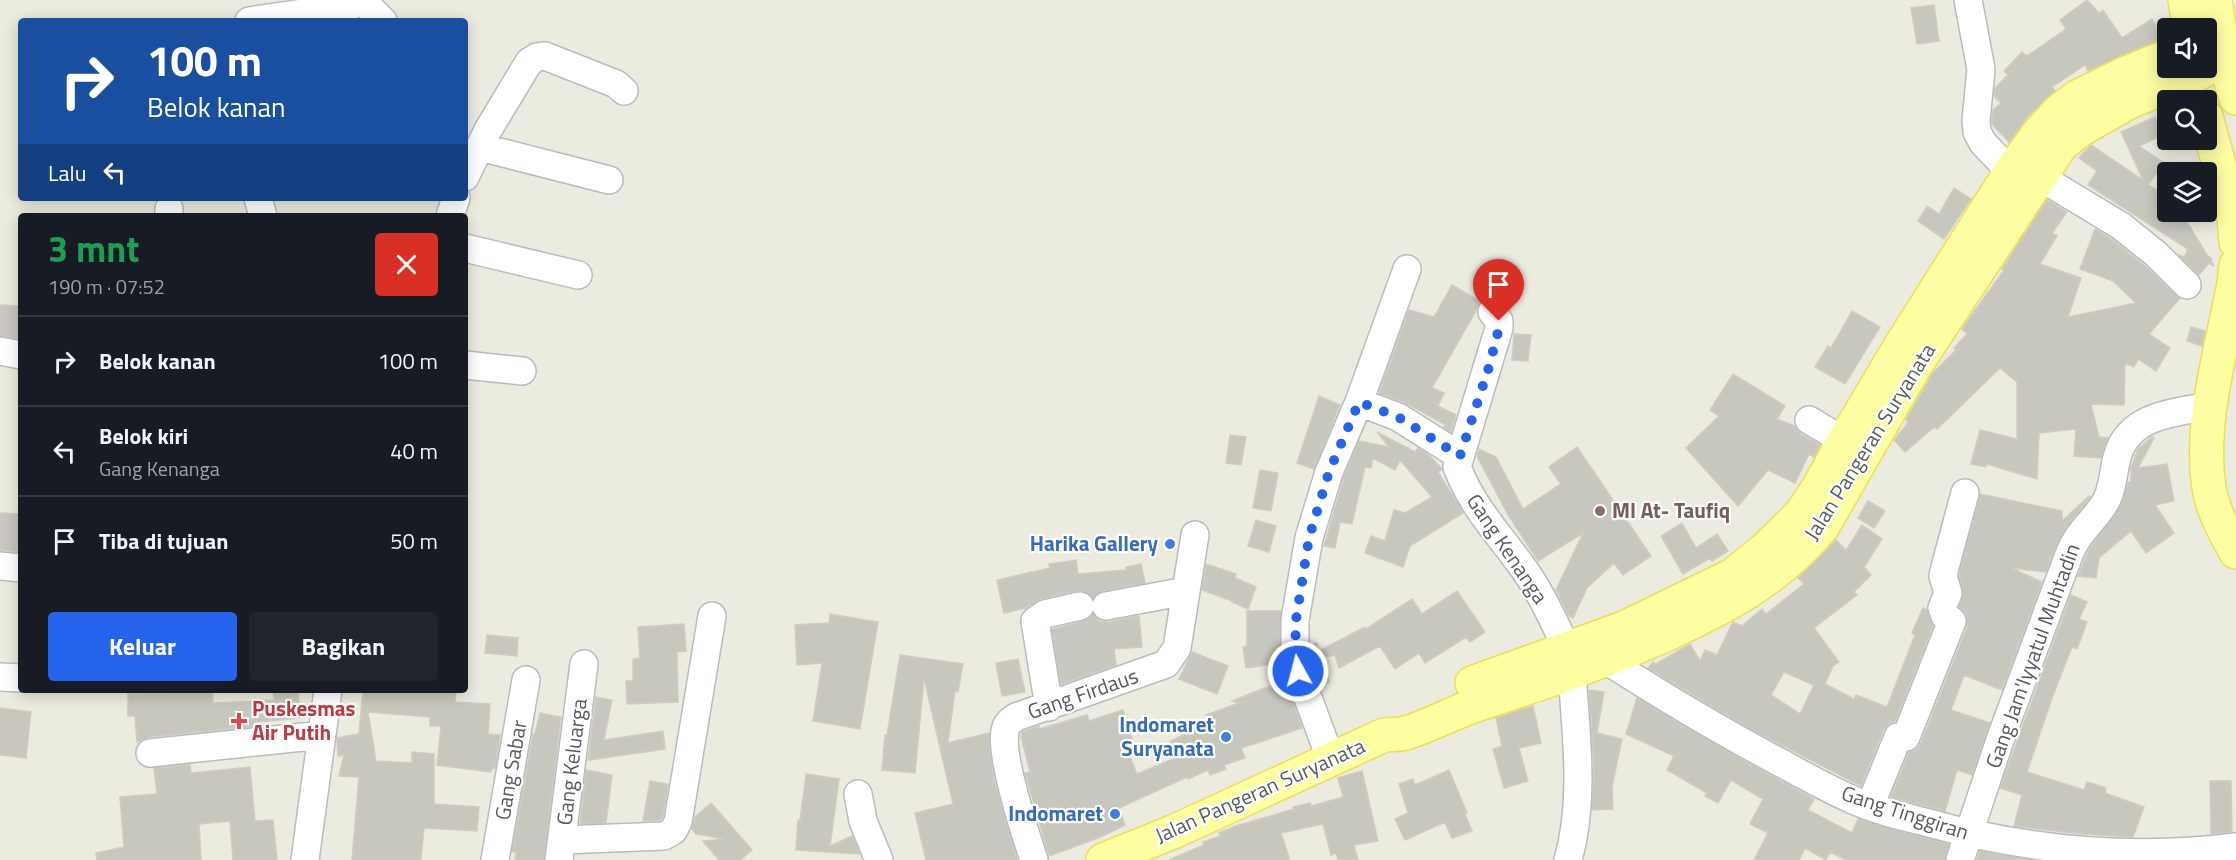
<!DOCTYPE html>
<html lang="id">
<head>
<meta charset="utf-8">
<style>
  body { margin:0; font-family:"Titillium Web",sans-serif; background:#20242c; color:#f1f3f6; height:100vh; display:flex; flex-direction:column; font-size:22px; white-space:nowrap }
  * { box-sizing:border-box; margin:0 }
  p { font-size:20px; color:#9ea1a6 }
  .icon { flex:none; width:33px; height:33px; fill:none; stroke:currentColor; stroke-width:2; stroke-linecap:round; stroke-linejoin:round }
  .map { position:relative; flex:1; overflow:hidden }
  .side { position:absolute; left:18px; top:213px; width:450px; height:480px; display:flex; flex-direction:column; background:#171b24; border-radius:6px; box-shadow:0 3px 15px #0003 }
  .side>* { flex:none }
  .guide { position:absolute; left:18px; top:18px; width:450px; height:183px; border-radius:6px; box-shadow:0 3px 15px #0003; background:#1a4fa0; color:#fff; overflow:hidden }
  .fabs { position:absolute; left:2157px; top:18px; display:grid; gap:12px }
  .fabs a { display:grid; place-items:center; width:60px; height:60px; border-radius:6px; background:#171b24; box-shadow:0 3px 15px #0003; font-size:30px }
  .pin { position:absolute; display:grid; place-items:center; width:51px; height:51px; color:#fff; margin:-62px -26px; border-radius:50% 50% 50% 0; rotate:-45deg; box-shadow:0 0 6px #0007 }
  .pin .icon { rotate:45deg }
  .me { position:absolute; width:66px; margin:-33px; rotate:353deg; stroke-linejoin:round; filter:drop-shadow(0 0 4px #0008) }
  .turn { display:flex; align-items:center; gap:21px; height:126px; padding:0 30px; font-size:27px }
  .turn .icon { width:78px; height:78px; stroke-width:2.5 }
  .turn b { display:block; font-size:42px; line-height:51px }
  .then { display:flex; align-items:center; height:57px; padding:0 30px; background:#0003; gap:12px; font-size:22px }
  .round { display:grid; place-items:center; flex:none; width:63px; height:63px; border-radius:6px; background:#20242c }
  .headline { display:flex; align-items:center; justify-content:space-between; height:102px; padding:0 30px }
  h1 { font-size:36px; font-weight:700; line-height:45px; color:#1e9e55 }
  .cta { display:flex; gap:12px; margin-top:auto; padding:12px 30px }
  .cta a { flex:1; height:69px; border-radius:6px; background:#2563eb; color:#fff; font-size:24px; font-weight:700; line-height:69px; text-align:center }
  .cta a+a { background:#20242c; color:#f1f3f6 }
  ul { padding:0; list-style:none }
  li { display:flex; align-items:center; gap:18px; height:90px; padding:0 30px; border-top:2px solid #363941 }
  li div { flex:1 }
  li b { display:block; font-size:22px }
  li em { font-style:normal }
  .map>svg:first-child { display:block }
  .building { fill:#c8c7be; stroke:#d0cdbe; stroke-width:1.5; fill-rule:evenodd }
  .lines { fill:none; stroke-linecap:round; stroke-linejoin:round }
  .minor-casing { stroke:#babbc1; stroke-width:30 }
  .major-casing { stroke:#efde54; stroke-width:36 }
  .minor { stroke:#fff; stroke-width:27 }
  .major { stroke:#fdfea1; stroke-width:33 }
  .route { stroke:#2563eb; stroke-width:10; stroke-dasharray:0 18 }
  .education-dot { fill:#8d6e63; stroke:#fff; stroke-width:2 }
  .shop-dot { fill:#3f7fe0; stroke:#fff; stroke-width:2 }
  .health-dot { fill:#e0444e; stroke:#fff; stroke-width:2 }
  .labels { text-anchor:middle; stroke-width:4.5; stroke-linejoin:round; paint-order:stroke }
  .street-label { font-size:21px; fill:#585a60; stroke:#fff }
  .education-label { font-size:21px; font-weight:bold; fill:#785e54; stroke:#fff; text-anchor:start }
  .shop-label { font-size:21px; font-weight:bold; fill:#366cbe; stroke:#fff; text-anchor:end }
  .health-label { font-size:21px; font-weight:bold; fill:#be3a42; stroke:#fff; text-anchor:start }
</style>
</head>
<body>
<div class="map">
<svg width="2236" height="860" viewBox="0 0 2236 860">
  <rect width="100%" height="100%" fill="#ebebdf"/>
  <!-- building -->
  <path class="building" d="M2087,0L2099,13L2103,10L2122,38L2152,19L2163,38L2088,71L2085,65L2052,87L2055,91L2027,117L2009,142L1992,124V121L1993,110L2001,103L1994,96L1995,88L2008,75L2004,71L2022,52L2027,56L2066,29L2060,20Z
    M1934,5L1939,41L1917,44L1911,8Z
    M2155,117L2163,135L2139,146L2164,163L2148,185L2164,194L2155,212H2208L2187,222L2207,255L2212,259L2211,261L2214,266L2209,263L2199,275L2179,255L2184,257L2188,249L2088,185L2097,171L2079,158L2091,145L2143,180L2121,132Z
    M1954,188L1971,199L1944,239L1918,221L1927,206L1939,214Z
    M2047,200L2067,212L2052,233L2057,236L2040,264L2081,278L2068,317L2136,303L2113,281L2080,269L2095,229L2112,239L2145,266L2180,298L2149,334L2170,348L2156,371L2138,359L2134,367L2125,363L2124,405L2091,404L2099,437L2108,438L2101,458L2074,456L2076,429L2039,433L2037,479L1987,464L1986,467L1971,464L1980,430L2017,439V382L2000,368L1937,429L1934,427L1905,452L1894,440L1908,423L1906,420L1933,373L1956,350L1954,348L1967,334L1962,329L2004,270L2002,269Z
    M1452,285L1481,302L1432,388L1444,393L1438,406L1456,415L1451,432L1443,427L1446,425L1404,402L1379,393L1409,310L1434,317Z
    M0,305L21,306V339L0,336Z
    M1852,311L1880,327L1845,384L1815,367L1828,346L1831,348Z
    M2191,327L2205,331L2202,346L2187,341Z
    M1514,334L1531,335L1528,361L1512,360Z
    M1733,374L1785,406L1777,419L1795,426L1801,434L1820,445L1814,457L1809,454L1795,483L1768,470L1738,506L1686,448L1719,416L1710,410Z
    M1319,396L1340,405L1314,469L1297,463Z
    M1377,432L1415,452L1418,448L1431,457L1442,469L1438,472L1463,513L1410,546L1403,567L1365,553L1371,536L1385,541L1394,510L1405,513L1432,497L1400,460L1395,470L1373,458L1371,468L1365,467L1352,524L1340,522L1335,548L1324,546L1344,477L1359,441L1389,447Z
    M1230,435L1246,437L1241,465L1226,463Z
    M2152,437L2154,438L2138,468L2167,464L2174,501L2155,505L2174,533L2146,553L2131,531L2099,558L2096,578L2078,576L2088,551L2121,505L2128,483L2131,481V468L2138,449Z
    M1577,447L1651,556L1623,575L1614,563L1587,588L1573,618L1569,616L1556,590L1583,533L1538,561L1507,513L1477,456L1479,449L1496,457L1523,509L1561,484L1549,467Z
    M1260,470L1278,473L1271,511L1253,508Z
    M1980,494L2062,511V521L2089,496L2090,497L2061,535L2046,572L2011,568L2042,582L2002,690L1964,675L1951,710L1990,723L1972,775L1957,770L1945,811L1891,797L1909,752L1915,750L1921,743L1967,627L1966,614L1959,607L1963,589L1959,575Z
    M1868,501L1885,511L1874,528L1858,518Z
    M0,513L21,514V552L0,550Z
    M1256,520L1276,526L1269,552L1248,546Z
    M1682,523L1696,548L1717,534L1728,551L1712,561L1710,558L1683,574L1661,536Z
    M1862,525L1882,539L1864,567L1871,575L1854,592L1857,595L1814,628L1839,662L1833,666L1825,684L1854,699L1856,695L1887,707L1915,635L1912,633L1923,608L1927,610L1933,626L1895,722L1889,724L1883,731L1861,786L1745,726L1648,668L1653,662L1656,664L1690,644L1700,661L1705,650L1717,655L1733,622L1742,626L1762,609L1766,614L1804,584L1798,578L1836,540L1846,550ZM1784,672L1814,685L1800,714L1771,695Z
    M1076,560L1078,574L1126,570V567L1141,564L1145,583L1103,591L1093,598L1085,591H1076L1041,599L1026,608L1004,613L997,580L1050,568L1049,564Z
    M1206,564L1236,574L1235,578L1256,587L1248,609L1232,602V601L1202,590Z
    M1457,591L1485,632L1470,642L1466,637L1425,663L1419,653L1395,669L1380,646L1339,668L1335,655L1312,659L1311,645L1317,643L1319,651L1365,627L1366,629L1412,599L1422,614Z
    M2071,595L2087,602L2079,619L2087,622L2077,649L2072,647L2052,698L2027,772L2084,790L2087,782L2106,788L2105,793L2144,807L2133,837L2081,834L2014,826L2022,795L2000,788Z
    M1247,611H1281L1280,663L1246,668L1243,647L1247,646Z
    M830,614L878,622L860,729L813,721L822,663L797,665L795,625L829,623Z
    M1093,614L1100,621L1108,622L1139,616L1142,647L1114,649L1116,665L1061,684L1052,629L1084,621Z
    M684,624L686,651L677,652L678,702L627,704L626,681H633V659L640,658L638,627Z
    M487,635L518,638L517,656L485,653Z
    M1192,652L1228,666L1217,694L1179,679Z
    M900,655L963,664L958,692L955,691L948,743L989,733V744L994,779L1017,860H926L915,813L953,804L924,678L915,773L882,770L885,735H887Z
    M1018,659L1025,692L1002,696L996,663Z
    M1324,665L1329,682L1320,684L1314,669Z
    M1285,680L1302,728L1241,748L1245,758L1224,765L1226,769L1210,775L1208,770L1188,779L1187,777L1119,808L1125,825L1098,838L1049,856L1025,773L1030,772L1021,736L1022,732L1039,726L1040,729L1087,715L1089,721L1123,710L1133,742L1125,745L1137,774L1178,757L1170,741L1192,731L1191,728L1208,721L1206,715L1239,703L1232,701Z
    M212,690L213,703L274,700L273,690H298L300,718L260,722V726L148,737L137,742L135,716H128V694Z
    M363,690H456L455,702L490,704L488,734L500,735L495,768L492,767L491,772L437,765L441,726H430V717L368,712L376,761L412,763V752L434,754V804L479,807L477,831L424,828L421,860H352L359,777L339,776L344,755L338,756L337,741V738L359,734Z
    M1589,690L1604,692L1597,733L1622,739L1612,787L1613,809L1592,810L1594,767Z
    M596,697L612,700L604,740L663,731L665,749L588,760Z
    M1637,698L1730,753L1814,799L1808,810L1852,833L1858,819L1949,844L1945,860H1846L1830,852L1826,860L1805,848L1799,860H1754L1768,833L1750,824L1763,799L1731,780L1718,803L1705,796L1707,793L1667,770L1674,756L1626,734Z
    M1533,706L1541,743L1519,748L1528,781L1504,788L1493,749L1502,746L1496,718Z
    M0,708L31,712L26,758L0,755Z
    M540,713L561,717L544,860H515L516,852H512L533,734H535Z
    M190,765L191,773L250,767L255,821L273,820L277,860H233L230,821L199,824L201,860H97L96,853L124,847L120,797L157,794L154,768Z
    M586,770L612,775L606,823L580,824Z
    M1449,770L1467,813L1465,814L1472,831L1452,838L1445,822L1405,840L1395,819L1408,813L1399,784L1413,779L1415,785Z
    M1362,771L1378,841L1354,845L1358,860H1338L1336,853L1331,855L1323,824L1281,833L1290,860H1169L1204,845L1203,842L1220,836L1219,833L1236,826L1294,809L1293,807L1310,803L1311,806L1343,797L1338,778Z
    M806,774L839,779L830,846L852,836L860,854L796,850L798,820L800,821Z
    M650,781L668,784L663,817L660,820L643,821Z
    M2210,781H2231L2232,832L2211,834Z
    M711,803L752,850L740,860H719L703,841L724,839L696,834L692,829L695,817Z
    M1980,851L1999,855L2031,860H1977Z"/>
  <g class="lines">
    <!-- minor casing -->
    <g class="minor-casing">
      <path id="minor" d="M362,0L383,21
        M1968,0L1981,69L1976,121L1977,132L1983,143L2011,172
        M249,21L351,6L361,0
        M480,147L609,180
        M465,177L488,130L529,62L537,57L545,56L616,84L624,91
        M2040,177L2121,226L2156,254L2187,285
        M258,198L263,216
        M169,209V216
        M450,216L456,198
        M465,248L578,275
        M1492,312L1499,321V328L1457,467C1474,511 1503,538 1528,575C1544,598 1555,624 1567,649
        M0,351L21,355
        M465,365L522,371
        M1359,402L1398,417L1460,456
        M1809,420L1844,441
        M0,566L21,568
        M1106,606L1186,591
        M1606,660C1664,697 1722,732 1783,764C1805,776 1828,789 1851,799C1875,810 1901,816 1925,822C2026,850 2133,860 2236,847
        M0,677L21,678
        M1049,707L1035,621L1045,614L1080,606
        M150,753L322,735
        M1331,760L1298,671L1295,655V620L1309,538L1329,472L1359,402L1407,269
        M858,794L863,821L879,860
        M1870,806L1898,737H1906L1952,621L1945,616L1942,608L1948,593L1943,576L1945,567L1965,493
        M562,840L664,836L673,831L678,822L712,616
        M305,860L328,690
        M495,860L526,680
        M559,860L584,664
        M1034,860C1025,833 1000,756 1005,731C1006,724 1010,721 1016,717L1166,664L1177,648L1195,535
        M1568,860C1585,800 1576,735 1572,673
        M1960,860L2000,740L2070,552C2080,528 2097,519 2107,499C2114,485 2113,469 2118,454C2131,414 2175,413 2210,406"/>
    </g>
    <!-- major casing -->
    <g class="major-casing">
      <path id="major" d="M2185,0L2190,28
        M2215,0L2224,59L2236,98
        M2206,117L2234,219L2236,242
        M2236,265L2234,283C2222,349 2199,421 2209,488C2213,512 2225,532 2236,552
        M1472,683L1624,628L1733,575L1763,551L1801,514L1818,488L1844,441L1901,345L2013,168L2041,130L2060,110L2077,97L2124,74L2168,56
        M1103,860L1173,832L1384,735C1391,734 1399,735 1406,733C1431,725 1454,712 1479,704C1541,684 1603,662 1663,636C1724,608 1780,579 1823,526L1915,366L2061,145L2080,130L2129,102L2196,75L2236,51"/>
    </g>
    <!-- minor -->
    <use href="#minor" class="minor"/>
    <!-- major -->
    <use href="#major" class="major"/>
  </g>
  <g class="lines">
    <!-- route -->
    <path class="route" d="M1298,671L1295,655L1296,620L1309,538L1329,472L1359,402L1398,417L1460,456L1489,367L1499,328V321"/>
  </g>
  <!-- markers -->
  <circle class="education-dot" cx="1600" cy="511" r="6"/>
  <g class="shop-dot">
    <circle cx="1170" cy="544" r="6"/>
    <circle cx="1226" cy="737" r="6"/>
    <circle cx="1115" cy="814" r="6"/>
  </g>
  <path class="health-dot" d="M236 712h6v6h6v6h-6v6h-6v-6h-6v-6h6z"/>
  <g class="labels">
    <!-- street labels -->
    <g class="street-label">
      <text transform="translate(1870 442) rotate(-58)" y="7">Jalan Pangeran Suryanata</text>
      <text transform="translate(1507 549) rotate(56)" y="7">Gang Kenanga</text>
      <text transform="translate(2033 656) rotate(-70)" y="7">Gang Jam'Iyyatul Muhtadin</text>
      <text transform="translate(1083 694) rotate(-19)" y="7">Gang Firdaus</text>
      <text transform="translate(572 762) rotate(-83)" y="7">Gang Keluarga</text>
      <text transform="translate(511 770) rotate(-80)" y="7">Gang Sabar</text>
      <text transform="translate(1260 791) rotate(-24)" y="7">Jalan Pangeran Suryanata</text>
      <text transform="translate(1905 813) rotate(18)" y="7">Gang Tinggiran</text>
    </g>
    <!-- education labels -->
    <g class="education-label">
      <text x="1612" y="518">MI At- Taufiq</text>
    </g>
    <!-- shop labels -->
    <g class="shop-label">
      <text x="1158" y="551">Harika Gallery</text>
      <text x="1214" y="732">Indomaret<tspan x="1214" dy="24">Suryanata</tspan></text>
      <text x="1103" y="821">Indomaret</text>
    </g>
    <!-- health labels -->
    <g class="health-label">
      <text x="252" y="716">Puskesmas<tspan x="252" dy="24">Air Putih</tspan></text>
    </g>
  </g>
</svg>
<div class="fabs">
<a><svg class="icon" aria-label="sound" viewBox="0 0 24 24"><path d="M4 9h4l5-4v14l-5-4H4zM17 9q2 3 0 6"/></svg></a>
<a><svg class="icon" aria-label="search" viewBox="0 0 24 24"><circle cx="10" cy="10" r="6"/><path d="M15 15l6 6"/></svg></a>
<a><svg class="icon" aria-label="layers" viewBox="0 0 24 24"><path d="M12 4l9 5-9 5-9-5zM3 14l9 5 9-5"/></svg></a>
</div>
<div class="pin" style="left:1499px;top:321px;background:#d93025"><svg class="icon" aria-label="arrive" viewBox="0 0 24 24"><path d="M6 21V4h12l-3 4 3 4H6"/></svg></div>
<svg class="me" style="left:1298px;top:671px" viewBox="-20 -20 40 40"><circle r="17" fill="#2563eb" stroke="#fff" stroke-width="3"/><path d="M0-11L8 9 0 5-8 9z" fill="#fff"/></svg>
<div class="guide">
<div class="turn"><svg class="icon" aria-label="right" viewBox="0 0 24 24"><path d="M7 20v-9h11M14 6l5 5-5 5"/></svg><div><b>100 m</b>Belok kanan</div></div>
<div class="then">Lalu<svg class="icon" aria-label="left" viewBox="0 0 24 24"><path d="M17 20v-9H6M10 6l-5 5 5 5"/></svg></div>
</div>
<section class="side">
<div class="headline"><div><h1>3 mnt</h1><p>190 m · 07:52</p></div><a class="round" style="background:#d93025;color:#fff"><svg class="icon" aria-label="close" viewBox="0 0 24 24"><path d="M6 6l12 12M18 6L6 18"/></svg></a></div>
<ul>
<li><svg class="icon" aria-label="right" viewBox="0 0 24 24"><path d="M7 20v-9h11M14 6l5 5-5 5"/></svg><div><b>Belok kanan</b></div><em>100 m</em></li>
<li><svg class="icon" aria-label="left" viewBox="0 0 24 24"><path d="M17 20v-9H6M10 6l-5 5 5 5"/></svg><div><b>Belok kiri</b><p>Gang Kenanga</p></div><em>40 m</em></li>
<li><svg class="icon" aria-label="arrive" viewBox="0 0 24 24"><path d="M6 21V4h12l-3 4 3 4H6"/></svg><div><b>Tiba di tujuan</b></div><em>50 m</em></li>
</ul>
<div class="cta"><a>Keluar</a><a>Bagikan</a></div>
</section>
</div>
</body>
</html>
